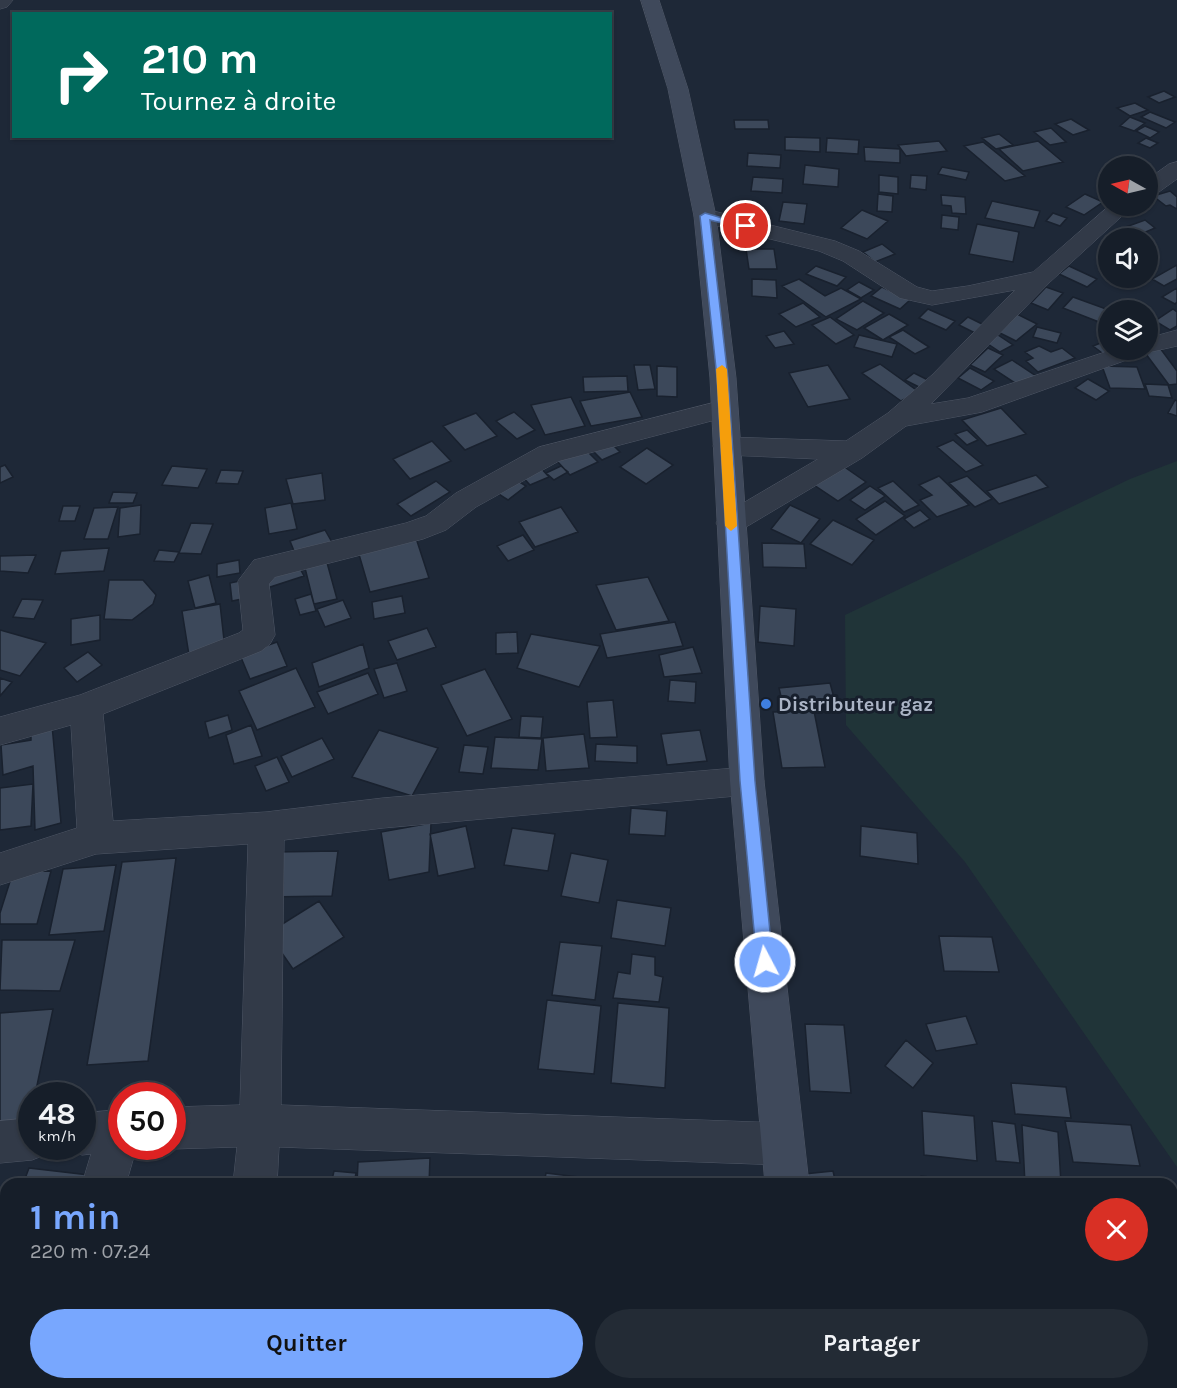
<!DOCTYPE html>
<html lang="fr">
<head>
<meta charset="utf-8">
<style>
  body { margin:0; font-family:Karla,sans-serif; background:#232b35; color:#f1f3f6; height:100vh; display:flex; flex-direction:column; font-size:22px; white-space:nowrap }
  * { box-sizing:border-box; margin:0 }
  p { font-size:20px; color:#9ea2a8 }
  .icon { flex:none; width:33px; height:33px; fill:none; stroke:currentColor; stroke-width:2; stroke-linecap:round; stroke-linejoin:round }
  .map { position:relative; flex:1; overflow:hidden }
  .drawer { position:absolute; left:0px; top:1178px; width:1178px; height:212px; display:flex; flex-direction:column; background:#161e29; border-radius:18px 18px 0 0; box-shadow:0 2px 4px #0004,0 0 0 2px #353c46 }
  .drawer>* { flex:none }
  .banner { position:absolute; left:12px; top:12px; width:600px; height:126px; border-radius:0px; box-shadow:0 2px 4px #0004,0 0 0 2px #353c46; background:#00695c; color:#fff; overflow:hidden }
  .needle { width:39px; rotate:278deg }
  .fabs { position:absolute; left:1098px; top:156px; display:grid; gap:12px }
  .fabs a { display:grid; place-items:center; width:60px; height:60px; border-radius:50%; background:#161e29; box-shadow:0 2px 4px #0004,0 0 0 2px #353c46; font-size:30px }
  .speed { position:absolute; left:18px; top:1082px; display:flex; gap:12px; font-size:30px; font-weight:700; text-align:center }
  .speed>* { display:grid; place-content:center; width:78px; height:78px; border-radius:50%; background:#161e29; box-shadow:0 2px 4px #0004,0 0 0 2px #353c46; line-height:1 }
  .speed small { font-size:15px; font-weight:400 }
  .speed .limit { border:9px solid #d22; background:#fff; color:#111 }
  .pin { position:absolute; display:grid; place-items:center; width:51px; height:51px; color:#fff; margin:-26px; border:3px solid #fff; border-radius:50%; box-shadow:0 2px 6px #0007 }
  .me { position:absolute; width:66px; margin:-33px; rotate:354deg; stroke-linejoin:round; filter:drop-shadow(0 0 4px #0008) }
  .turn { display:flex; align-items:center; gap:21px; height:126px; padding:0 30px; font-size:27px }
  .turn .icon { width:78px; height:78px; stroke-width:2.5 }
  .turn b { display:block; font-size:42px; line-height:51px }
  .round { display:grid; place-items:center; flex:none; width:63px; height:63px; border-radius:32px; background:#232b35 }
  .summary { display:flex; align-items:center; justify-content:space-between; height:102px; padding:0 30px }
  h1 { font-size:36px; font-weight:700; line-height:45px; color:#78a7fe }
  .cta { display:flex; gap:12px; margin-top:auto; padding:12px 30px }
  .cta a { flex:1; height:69px; border-radius:36px; background:#78a7fe; color:#111; font-size:24px; font-weight:700; line-height:69px; text-align:center }
  .cta a+a { background:#232b35; color:#f1f3f6 }
  .map>svg:first-child { display:block }
  .green { fill:#203438 }
  .building { fill:#3c485a; stroke:#19212e; stroke-width:1.5 }
  .lines { fill:none; stroke-linecap:round; stroke-linejoin:round }
  .minor-casing { stroke:#4f5766; stroke-width:1 }
  .secondary-casing { stroke:#4f5766; stroke-width:1 }
  .minor { fill:#323a48; fill-rule:evenodd }
  .secondary { fill:#3f495b; fill-rule:evenodd }
  .route { fill:#78a7fe; stroke:#4e6da5; stroke-width:1.5 }
  .slow { fill:#f59e0b }
  .shop-dot { fill:#3f7fe0; stroke:#171f2c; stroke-width:2 }
  .labels { text-anchor:middle; stroke-width:6; stroke-linejoin:round; paint-order:stroke }
  .poi-label { font-size:20px; font-weight:bold; fill:#abb4c5; stroke:#171f2c; text-anchor:start }
</style>
</head>
<body>
<div class="map">
<svg width="1177" height="1388" viewBox="0 0 1177 1388">
  <rect width="100%" height="100%" fill="#1e2837"/>
  <!-- green -->
  <path class="green" d="M1177,461V1167L965,862L846,725L845,615L1130,479Z"/>
  <!-- building -->
  <path class="building" d="M1164,91L1175,97L1159,103L1148,97Z
    M1135,103L1148,110L1130,116L1117,108Z
    M1150,112L1175,122L1166,128L1141,117Z
    M1130,117L1145,123L1134,131L1120,126Z
    M1071,119L1089,130L1073,135L1055,124Z
    M734,120H768L769,129H735Z
    M1145,126L1159,132L1150,138L1136,131Z
    M1051,128L1066,142L1050,145L1034,132Z
    M999,134L1013,145L996,149L982,138Z
    M785,137L820,138V152L785,150Z
    M827,138L859,140L858,154L826,152Z
    M1146,138L1158,143L1150,148L1138,143Z
    M939,141L947,151L906,156L898,145Z
    M1038,141L1063,162L1023,171L999,149Z
    M983,142L1025,176L1005,181L964,146Z
    M864,147L900,149V163L865,161Z
    M748,153L781,155L780,168L747,166Z
    M805,165L839,169L838,187L803,184Z
    M942,167L969,172L966,180L938,174Z
    M879,175L898,177V194L879,192Z
    M911,175L927,176L926,190L910,188Z
    M753,177L783,179L782,193L751,191Z
    M1170,191L1177,197V209L1170,205L1166,206L1153,196Z
    M878,194L893,196L892,212L877,211Z
    M1085,194L1103,202L1084,215L1066,207Z
    M941,195L965,197L966,214L952,213L951,206L942,205Z
    M992,201L1040,211L1034,228L985,218Z
    M783,202L807,204L804,224L779,221Z
    M862,210L888,221L867,239L841,228Z
    M1053,213L1067,218L1060,226L1046,221Z
    M942,215L959,217L958,230L941,228Z
    M1145,220L1155,228L1134,237L1123,228Z
    M977,224L1019,232L1013,262L969,254Z
    M882,244L895,254L875,262L863,252Z
    M746,249H774L777,269H749Z
    M1177,265V279L1164,286L1152,279Z
    M816,266L846,277L837,286L806,274Z
    M1069,266L1097,279L1087,287L1059,274Z
    M752,279L776,280L777,298L752,296Z
    M799,279L825,296L841,288L861,299L826,317L782,286Z
    M859,282L874,290L861,298L847,290Z
    M882,287L910,300L900,309L871,296Z
    M1046,287L1063,293L1048,310L1031,303Z
    M1177,288V302L1175,304L1162,297Z
    M1073,297L1109,310L1099,322L1063,308Z
    M863,301L884,313L857,330L836,319Z
    M803,303L820,317L796,327L779,314Z
    M928,309L955,321L946,330L919,318Z
    M1173,309L1177,312V326L1170,330L1155,321Z
    M889,314L908,325L883,340L864,328Z
    M1017,314L1037,324L1016,341L996,331Z
    M830,317L854,335L836,344L812,325Z
    M968,317L988,327L979,335L959,325Z
    M1037,327L1061,333L1057,343L1033,337Z
    M903,330L929,347L915,354L889,337Z
    M784,331L794,344L775,348L766,336Z
    M859,335L897,344L892,357L854,347Z
    M998,335L1013,345L1000,352L985,342Z
    M1108,340V350H1122L1106,356L1093,346Z
    M1039,346L1051,352L1062,348L1075,358L1038,372L1026,361L1033,358L1025,352Z
    M988,348L1003,355L985,372L970,365Z
    M1160,348L1177,371V384L1169,385L1143,350Z
    M1012,360L1039,378L1021,387L994,369Z
    M880,364L919,392L901,401L862,373Z
    M634,365H650L655,389L638,390Z
    M828,365L850,399L808,407L789,373Z
    M657,366L677,367V397L657,396Z
    M1102,366L1137,367L1145,389L1110,388Z
    M970,368L994,381L981,390L958,378Z
    M914,373L930,381L921,388L905,380Z
    M627,376L628,391L584,392L583,377Z
    M1088,379L1109,391L1096,400L1075,388Z
    M1145,384L1168,385L1172,398L1149,396Z
    M630,392L642,417L591,426L580,401Z
    M571,397L585,426L545,435L531,405Z
    M1175,400L1177,401V416L1168,413Z
    M1001,408L1026,434L987,446L962,420Z
    M514,412L535,430L517,439L496,421Z
    M476,413L497,436L465,450L443,426Z
    M967,430L978,440L967,445L955,434Z
    M608,440L620,452L602,460L590,448Z
    M953,440L983,465L966,472L937,447Z
    M432,441L451,461L410,479L393,459Z
    M647,448L673,465L646,484L620,467Z
    M585,449L598,462L570,475L557,461Z
    M5,465L13,477L0,483V467Z
    M172,466L207,469L198,488L162,485Z
    M561,466L568,472L554,480L546,473Z
    M843,466L866,482L838,501L814,485Z
    M540,467L549,477L530,485L521,475Z
    M221,470L243,471L238,484L216,483Z
    M322,473L325,500L293,504L286,479Z
    M1036,475L1048,487L999,504L987,491Z
    M939,476L969,505L937,517L920,500L932,495L919,485Z
    M967,476L992,499L975,507L949,483Z
    M515,479L526,486L508,500L497,493Z
    M436,481L450,492L411,516L397,504Z
    M893,481L919,505L904,512L878,488Z
    M870,486L885,496L865,510L850,500Z
    M113,492L137,493L133,503H109Z
    M885,501L905,516L876,535L856,519Z
    M291,503L297,529L269,534L265,508Z
    M141,505L140,534L118,537L120,508Z
    M790,505L820,519L801,543L771,529Z
    M63,506H80L75,521H59Z
    M118,507L108,539H84L94,508Z
    M561,507L578,532L535,547L519,522Z
    M920,510L930,519L914,528L904,519Z
    M833,520L874,540L852,565L810,544Z
    M191,523L213,524L201,554L179,553Z
    M325,530L333,544L296,556L290,541Z
    M523,535L534,550L508,561L497,546Z
    M416,538L429,578L370,592L358,551Z
    M762,543L804,544L806,568L763,567Z
    M109,548L104,571L55,574L61,551Z
    M159,550L179,552L174,562L154,561Z
    M36,555L28,573L0,571V556Z
    M326,559L337,599L314,604L304,564Z
    M239,560L240,573L217,577V564Z
    M297,563L304,576L264,589L258,577Z
    M209,575L216,603L195,608L188,581Z
    M648,577L669,621L616,630L596,585Z
    M249,579L252,597L232,601L230,583Z
    M109,580H143L156,595L153,604L132,620L104,619Z
    M311,594L316,611L300,615L295,599Z
    M402,596L405,613L374,619L372,602Z
    M22,599L43,600L34,619L13,617Z
    M343,600L351,618L325,627L317,609Z
    M220,604L225,649L189,655L182,611Z
    M760,606L796,609L794,646L758,642Z
    M100,615V640L71,645V619Z
    M675,622L683,646L607,658L600,634Z
    M427,628L436,647L397,660L388,641Z
    M0,630L46,643L20,676L0,670Z
    M517,632L518,653L496,654V633Z
    M531,634L600,646L579,687L517,668Z
    M277,642L287,666L250,679L240,655Z
    M363,644L369,668L319,687L312,663Z
    M693,647L702,673L664,677L659,655Z
    M88,652L102,665L77,682L64,668Z
    M397,663L407,691L384,698L374,669Z
    M296,668L315,707L257,730L239,691Z
    M485,669L512,719L467,736L441,685Z
    M368,673L378,694L328,714L317,692Z
    M0,678L12,682L0,696Z
    M670,680L696,682L695,703L668,701Z
    M830,683L836,705L784,709L779,688Z
    M613,700L617,737L590,738L587,702Z
    M814,711L825,767L782,768L773,712Z
    M228,715L232,730L209,738L205,722Z
    M521,716L543,717L541,738L519,737Z
    M52,725L61,823L35,830L33,766L3,775L1,745L31,740V730Z
    M251,725L262,756L234,764L226,735Z
    M379,730L438,748L412,796L352,777Z
    M700,730L707,761L667,765L661,734Z
    M584,734L589,768L546,771L543,738Z
    M495,737L542,739L538,770L491,768Z
    M322,738L334,759L292,777L281,756Z
    M596,744L637,746V763L595,761Z
    M464,745L488,747L483,774L459,772Z
    M277,757L289,782L266,791L255,766Z
    M33,784L31,826L0,830V788Z
    M631,808L667,811L665,836L629,834Z
    M431,823L429,872L389,880L381,832Z
    M466,826L475,868L438,876L430,834Z
    M861,826L917,833L918,864L860,856Z
    M512,828L555,834L548,871L504,865Z
    M338,851L332,896L266,897L274,852Z
    M571,853L608,860L599,903L561,896Z
    M176,858L148,1061L87,1065L122,862Z
    M116,865L104,931L49,935L63,869Z
    M51,871L37,924H0V913L13,872Z
    M617,900L671,908L665,946L611,938Z
    M319,901L344,937L293,969L268,933Z
    M939,936L992,937L999,972L944,971Z
    M2,940H75L60,991L0,990Z
    M560,942L602,946L595,1000L552,995Z
    M632,954L655,957V975L663,977L659,1002L613,998L618,972L630,974Z
    M547,1000L601,1006L594,1074L538,1069Z
    M618,1003L669,1008L665,1088L611,1083Z
    M53,1009L35,1095H32L28,1127L0,1129V1013Z
    M966,1016L977,1044L936,1051L926,1024Z
    M805,1024L844,1025L851,1093L810,1091Z
    M906,1040L933,1063L913,1088L885,1066Z
    M1011,1083L1066,1087L1071,1118L1015,1114Z
    M922,1111L974,1116L977,1161L924,1155Z
    M992,1121L1015,1124L1020,1163L996,1161Z
    M1065,1121L1131,1125L1140,1166L1073,1162Z
    M1022,1125L1058,1132L1061,1184H1025Z
    M430,1158L429,1184H357L358,1162Z
    M29,1168L89,1175L87,1184H23Z
    M334,1171L356,1173L354,1184H331Z
    M833,1171L836,1184H806L804,1174Z
    M546,1173L626,1183V1184H544Z
    M921,1176L956,1180L957,1184H921Z
    M6,1229V1269L0,1268V1245Z
    M1172,1290H1176L1177,1293V1338L1172,1339Z
    M0,1338L6,1339V1381H0Z
    M116,1383H183L182,1388H115Z
    M276,1383H354V1388H276Z
    M377,1383H426L376,1388Z
    M451,1383H530V1388H429Z
    M544,1383H586V1388H544Z
    M602,1383H688L690,1388H604Z
    M848,1383H944L945,1388H848Z"/>
  <g class="lines">
    <!-- minor casing -->
    <g class="minor-casing">
      <path id="minor" d="M0,0H13L7,7L0,9Z
        M1177,162V179L1156,194L1148,196V179L1169,164Z
        M1109,206H1133L1050,282L931,404L968,398L1111,350H1148V338L1177,330V346L1146,353L982,412L906,426L862,458L741,530L731,533L721,530L716,523L721,516L818,459L727,455L717,453L713,446L717,439L727,437L846,441L888,413L932,375L1015,290L932,305L900,298L843,261L819,251L697,221L694,216L697,211L705,209L835,241L859,251L917,287L932,291L968,286L1033,272Z
        M724,400L734,403L737,409L734,415L559,461L476,507L446,530L423,539L275,577L269,584L275,635L270,644L261,651L103,714L113,821L266,812L383,798L747,767L759,771L764,781L759,791L747,795L383,828L284,840L281,1105L783,1123L798,1129L804,1144L798,1159L783,1165L279,1147L277,1184H233L237,1147L172,1149L165,1146H172V1107L240,1105L248,844L96,854L0,885V853L77,828L71,725L0,745V717L80,695L239,633L243,630L238,581L254,560L406,523L426,516L456,493L539,447Z
        M122,1110V1146H137L126,1184H82L91,1154L82,1155L67,1149L66,1146H82V1113Z
        M32,1118V1146H50L47,1154L32,1160L0,1163V1121Z
        M25,1383H73L71,1388H23Z
        M215,1383H263V1388H215Z"/>
    </g>
    <!-- secondary casing -->
    <g class="secondary-casing">
      <path id="secondary" d="M641,0H659L688,89L716,216L736,378L764,781L809,1184H765L730,781L710,378L694,216L668,89Z
        M784,1383H832L833,1388H785Z"/>
    </g>
    <!-- minor -->
    <use href="#minor" class="minor"/>
    <!-- secondary -->
    <use href="#secondary" class="secondary"/>
  </g>
  <!-- route -->
  <path class="route" d="M705,213L750,226L746,229L710,220L728,378L755,781L773,962L771,968L765,970L759,968L757,962L740,781L717,378L700,216Z"/>
  <!-- slow -->
  <path class="slow" d="M722,365L727,369L737,526L731,531L725,526L716,369Z"/>
  <!-- markers -->
  <circle class="shop-dot" cx="766" cy="704" r="6"/>
  <g class="labels">
    <!-- poi labels -->
    <g class="poi-label">
      <text x="778" y="711">Distributeur gaz</text>
    </g>
  </g>
</svg>
<div class="fabs">
<a><svg class="needle" viewBox="-14 -14 28 28"><path d="M0-13l5 13h-10z" fill="#e53935"/><path d="M0 13l5-13h-10z" fill="#9ea2a8"/></svg></a>
<a><svg class="icon" aria-label="sound" viewBox="0 0 24 24"><path d="M4 9h4l5-4v14l-5-4H4zM17 9q2 3 0 6"/></svg></a>
<a><svg class="icon" aria-label="layers" viewBox="0 0 24 24"><path d="M12 4l9 5-9 5-9-5zM3 14l9 5 9-5"/></svg></a>
</div>
<div class="speed"><div>48<small>km/h</small></div><div class="limit">50</div></div>
<div class="pin" style="left:746px;top:226px;background:#d93025"><svg class="icon" aria-label="arrive" viewBox="0 0 24 24"><path d="M6 21V4h12l-3 4 3 4H6"/></svg></div>
<svg class="me" style="left:765px;top:962px" viewBox="-20 -20 40 40"><circle r="17" fill="#78a7fe" stroke="#fff" stroke-width="3"/><path d="M0-11L8 9 0 5-8 9z" fill="#fff"/></svg>
<div class="banner">
<div class="turn"><svg class="icon" aria-label="right" viewBox="0 0 24 24"><path d="M7 20v-9h11M14 6l5 5-5 5"/></svg><div><b>210 m</b>Tournez à droite</div></div>
</div>
<section class="drawer">
<div class="summary"><div><h1>1 min</h1><p>220 m · 07:24</p></div><a class="round" style="background:#d93025;color:#fff"><svg class="icon" aria-label="close" viewBox="0 0 24 24"><path d="M6 6l12 12M18 6L6 18"/></svg></a></div>
<div class="cta"><a>Quitter</a><a>Partager</a></div>
</section>
</div>
</body>
</html>
